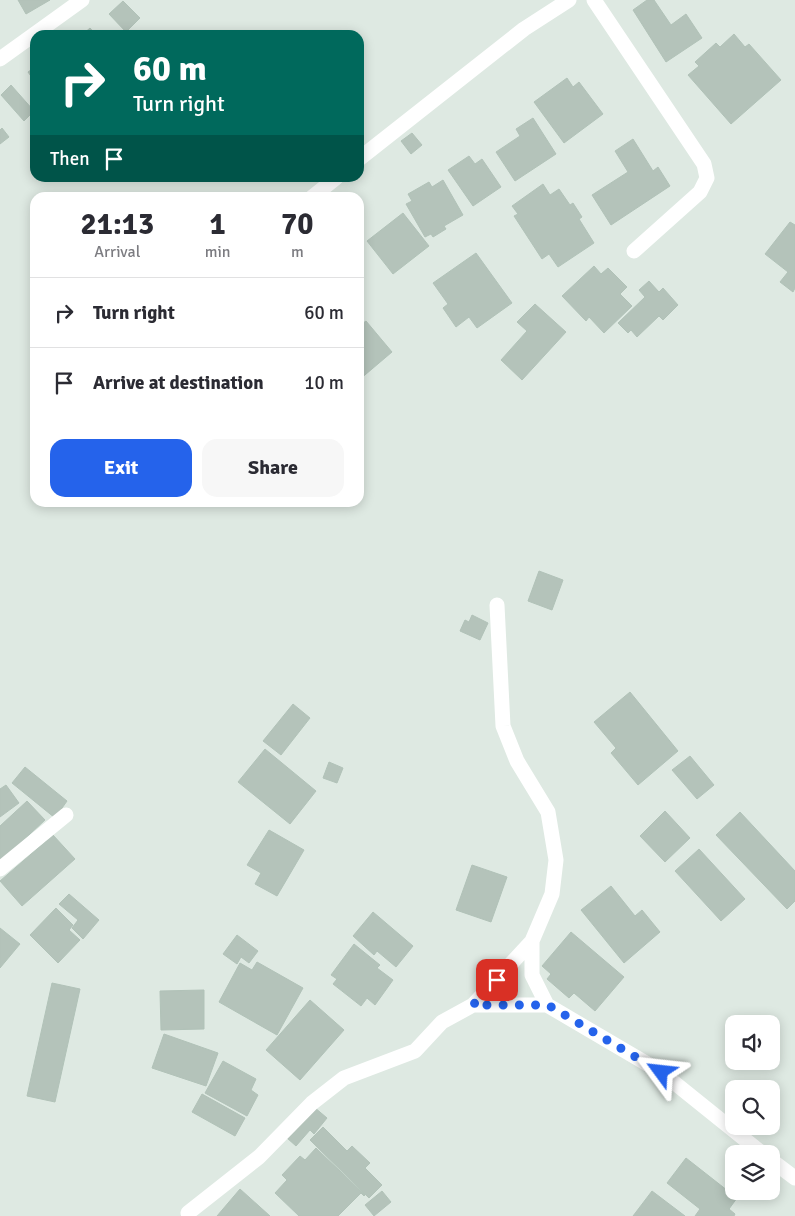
<!DOCTYPE html>
<html lang="en">
<head>
<meta charset="utf-8">
<style>
  body { margin:0; font-family:Signika,sans-serif; background:#f7f7f7; color:#2b2b33; height:100vh; display:flex; flex-direction:column; font-size:19px; white-space:nowrap }
  * { box-sizing:border-box; margin:0 }
  p { font-size:16px; color:#7c7c81 }
  .icon { flex:none; width:28px; height:28px; fill:none; stroke:currentColor; stroke-width:2; stroke-linecap:round; stroke-linejoin:round }
  .map { position:relative; flex:1; overflow:hidden }
  .details { position:absolute; left:30px; top:192px; width:334px; height:315px; display:flex; flex-direction:column; background:#fff; border-radius:15px; box-shadow:0 2px 12px #0003 }
  .details>* { flex:none }
  .top-card { position:absolute; left:30px; top:30px; width:334px; height:152px; border-radius:15px; box-shadow:0 2px 12px #0003; background:#00695c; color:#fff; overflow:hidden }
  .controls { position:absolute; left:725px; top:1015px; display:grid; gap:10px }
  .controls a { display:grid; place-items:center; width:55px; height:55px; border-radius:10px; background:#fff; box-shadow:0 2px 12px #0003; font-size:25px }
  .pin { position:absolute; display:grid; place-items:center; width:42px; height:42px; color:#fff; margin:-21px; border-radius:10px; box-shadow:0 2px 8px #0006 }
  .me { position:absolute; width:55px; margin:-28px; rotate:300deg; stroke-linejoin:round; filter:drop-shadow(0 0 4px #0008) }
  .turn { display:flex; align-items:center; gap:18px; height:105px; padding:0 20px; font-size:22px }
  .turn .icon { width:65px; height:65px; stroke-width:2.5 }
  .turn b { display:block; font-size:35px; line-height:42px }
  .then { display:flex; align-items:center; height:48px; padding:0 20px; background:#0003; gap:10px; font-size:19px }
  .eta { display:flex; justify-content:space-evenly; align-items:center; height:85px; text-align:center }
  .eta b { font-size:30px; font-weight:700; line-height:35px }
  .button { display:flex; gap:10px; margin-top:auto; padding:10px 20px }
  .button a { flex:1; height:58px; border-radius:15px; background:#2563eb; color:#fff; font-size:20px; font-weight:700; line-height:58px; text-align:center }
  .button a+a { background:#f7f7f7; color:#2b2b33 }
  ul { padding:0; list-style:none }
  li { display:flex; align-items:center; gap:15px; height:70px; padding:0 20px; border-top:1px solid #e1e1e2 }
  li div { flex:1 }
  li b { display:block; font-size:19px }
  li em { font-style:normal }
  .map>svg:first-child { display:block }
  .building { fill:#b4c3ba; stroke:#b1c2b8 }
  .lines { fill:none; stroke-linecap:round; stroke-linejoin:round }
  .minor { stroke:#fff; stroke-width:15 }
  .route { stroke:#2563eb; stroke-width:9; stroke-dasharray:0 16.2 }
</style>
</head>
<body>
<div class="map">
<svg width="795" height="1216" viewBox="0 0 795 1216">
  <rect width="100%" height="100%" fill="#dee9e2"/>
  <!-- building -->
  <path class="building" d="M18,0H50L26,14Z
    M647,0H654L671,25L686,14L702,38L666,62L633,10Z
    M123,1L140,18L126,32L109,14Z
    M90,28L96,35H82Z
    M734,34L745,47L749,44L781,80L731,124L688,75L699,66L695,62L716,43L720,47Z
    M35,67V82L28,72Z
    M567,78L573,87L579,82L603,114L564,143L534,102Z
    M11,85L34,111L24,121L1,95Z
    M533,118L556,154L515,181L496,152L520,136L516,129Z
    M2,128L9,137L0,144V130Z
    M412,133L422,145L411,154L401,141Z
    M633,139L653,171L658,167L670,186L611,225L592,195L628,172L615,151Z
    M469,156L475,164L482,159L501,187L473,206L448,170Z
    M443,180L463,215L444,226L446,229L433,237L431,234L425,237L406,204L412,201L408,194L429,182L432,187Z
    M543,184L550,195L559,189L570,205L573,203L582,217L579,219L594,243L558,267L549,254L542,259L514,216L518,214L512,206Z
    M403,213L429,246L393,274L367,241Z
    M790,222L795,225V288L793,292L780,282L788,272L765,254Z
    M476,253L512,303L477,328L469,317L456,327L443,308L448,304L433,283Z
    M594,266L601,274L608,268L627,287L620,294L632,306L604,333L589,317L586,321L562,296Z
    M649,281L659,292L663,288L678,305L663,320L659,316L637,337L631,330L628,333L618,323L645,297L639,290Z
    M535,304L566,332L522,380L501,360L527,331L517,322Z
    M366,321L392,352L359,380V326Z
    M539,571L563,580L552,610L528,601Z
    M472,615L488,623L480,640L460,631L465,620L469,622Z
    M630,692L678,751L638,785L611,753L616,748L594,722Z
    M293,704L310,718L281,755L263,741Z
    M265,749L316,791L290,824L238,782Z
    M690,756L714,785L697,799L672,770Z
    M329,762L343,768L337,783L323,778Z
    M25,767L67,801L55,818L12,783Z
    M6,785L19,803L0,817V789Z
    M27,801L45,820L0,862V826Z
    M665,811L690,838L665,862L640,836Z
    M740,812L795,871V901L787,909L716,835Z
    M269,830L304,850L277,896L255,884L261,873L247,865Z
    M53,835L75,859L22,906L0,881Z
    M699,849L745,899L721,921L675,871Z
    M472,865L507,877L491,922L456,910Z
    M611,886L635,916L642,910L660,932L624,963L581,910Z
    M69,894L99,920L83,939L72,928L78,920L59,904Z
    M56,908L73,925L69,930L80,940L58,963L30,935Z
    M373,912L413,946L396,967L377,951L374,955L353,936Z
    M0,928L20,944L0,968Z
    M571,932L624,977L595,1011L574,993L569,998L547,979L551,974L542,966Z
    M237,935L258,951L249,963L241,957L237,964L223,954Z
    M354,944L380,965L377,968L393,980L375,1005L367,998L361,1006L333,984L337,979L331,975Z
    M257,962L303,988L277,1035L219,1002L240,963L252,970Z
    M52,983L80,989L55,1102L27,1096Z
    M204,990V1029L161,1030L160,991Z
    M310,1000L344,1030L300,1080L266,1050Z
    M164,1034L218,1053L206,1086L152,1068Z
    M223,1061L256,1079L251,1090L258,1095L247,1116L205,1093Z
    M202,1094L245,1118L235,1136L192,1112Z
    M314,1107L327,1118L314,1134L310,1130L296,1146L287,1138Z
    M323,1127L347,1151L352,1146L370,1163L365,1168L382,1185L369,1198L310,1140Z
    M316,1148L365,1195L364,1196L361,1193L338,1216H299L275,1193L287,1180L282,1175L300,1156L305,1160Z
    M686,1158L737,1198L729,1209L735,1214L734,1216H695L700,1209L667,1183Z
    M240,1189L270,1216H217Z
    M382,1191L391,1202L374,1216L365,1205Z
    M652,1191L685,1216H633Z"/>
  <g class="lines">
    <!-- minor -->
    <path class="minor" d="M594,0L704,164L707,178L700,192L634,251
      M0,59L82,0
      M359,159L524,29L569,0
      M311,198L336,178
      M0,869L66,815
      M532,941V975L547,1005
      M473,1005L532,941L552,894L556,860L548,812L517,761L503,726L497,605
      M771,1160L795,1178
      M188,1213L259,1157L312,1103L344,1078L415,1051L442,1022L473,1005H547L661,1072L763,1154"/>
  </g>
  <g class="lines">
    <!-- route -->
    <path class="route" d="M497,980L473,1005H548L661,1072"/>
  </g>
</svg>
<div class="controls">
<a><svg class="icon" aria-label="sound" viewBox="0 0 24 24"><path d="M4 9h4l5-4v14l-5-4H4zM17 9q2 3 0 6"/></svg></a>
<a><svg class="icon" aria-label="search" viewBox="0 0 24 24"><circle cx="10" cy="10" r="6"/><path d="M15 15l6 6"/></svg></a>
<a><svg class="icon" aria-label="layers" viewBox="0 0 24 24"><path d="M12 4l9 5-9 5-9-5zM3 14l9 5 9-5"/></svg></a>
</div>
<div class="pin" style="left:497px;top:980px;background:#d93025"><svg class="icon" aria-label="arrive" viewBox="0 0 24 24"><path d="M6 21V4h12l-3 4 3 4H6"/></svg></div>
<svg class="me" style="left:661px;top:1072px" viewBox="-20 -20 40 40"><path d="M0-17L14 15 0 8-14 15z" fill="#2563eb" stroke="#fff" stroke-width="4"/></svg>
<div class="top-card">
<div class="turn"><svg class="icon" aria-label="right" viewBox="0 0 24 24"><path d="M7 20v-9h11M14 6l5 5-5 5"/></svg><div><b>60 m</b>Turn right</div></div>
<div class="then">Then<svg class="icon" aria-label="arrive" viewBox="0 0 24 24"><path d="M6 21V4h12l-3 4 3 4H6"/></svg></div>
</div>
<section class="details">
<div class="eta">
<div><b>21:13</b><p>Arrival</p></div>
<div><b>1</b><p>min</p></div>
<div><b>70</b><p>m</p></div>
</div>
<ul>
<li><svg class="icon" aria-label="right" viewBox="0 0 24 24"><path d="M7 20v-9h11M14 6l5 5-5 5"/></svg><div><b>Turn right</b></div><em>60 m</em></li>
<li><svg class="icon" aria-label="arrive" viewBox="0 0 24 24"><path d="M6 21V4h12l-3 4 3 4H6"/></svg><div><b>Arrive at destination</b></div><em>10 m</em></li>
</ul>
<div class="button"><a>Exit</a><a>Share</a></div>
</section>
</div>
</body>
</html>
